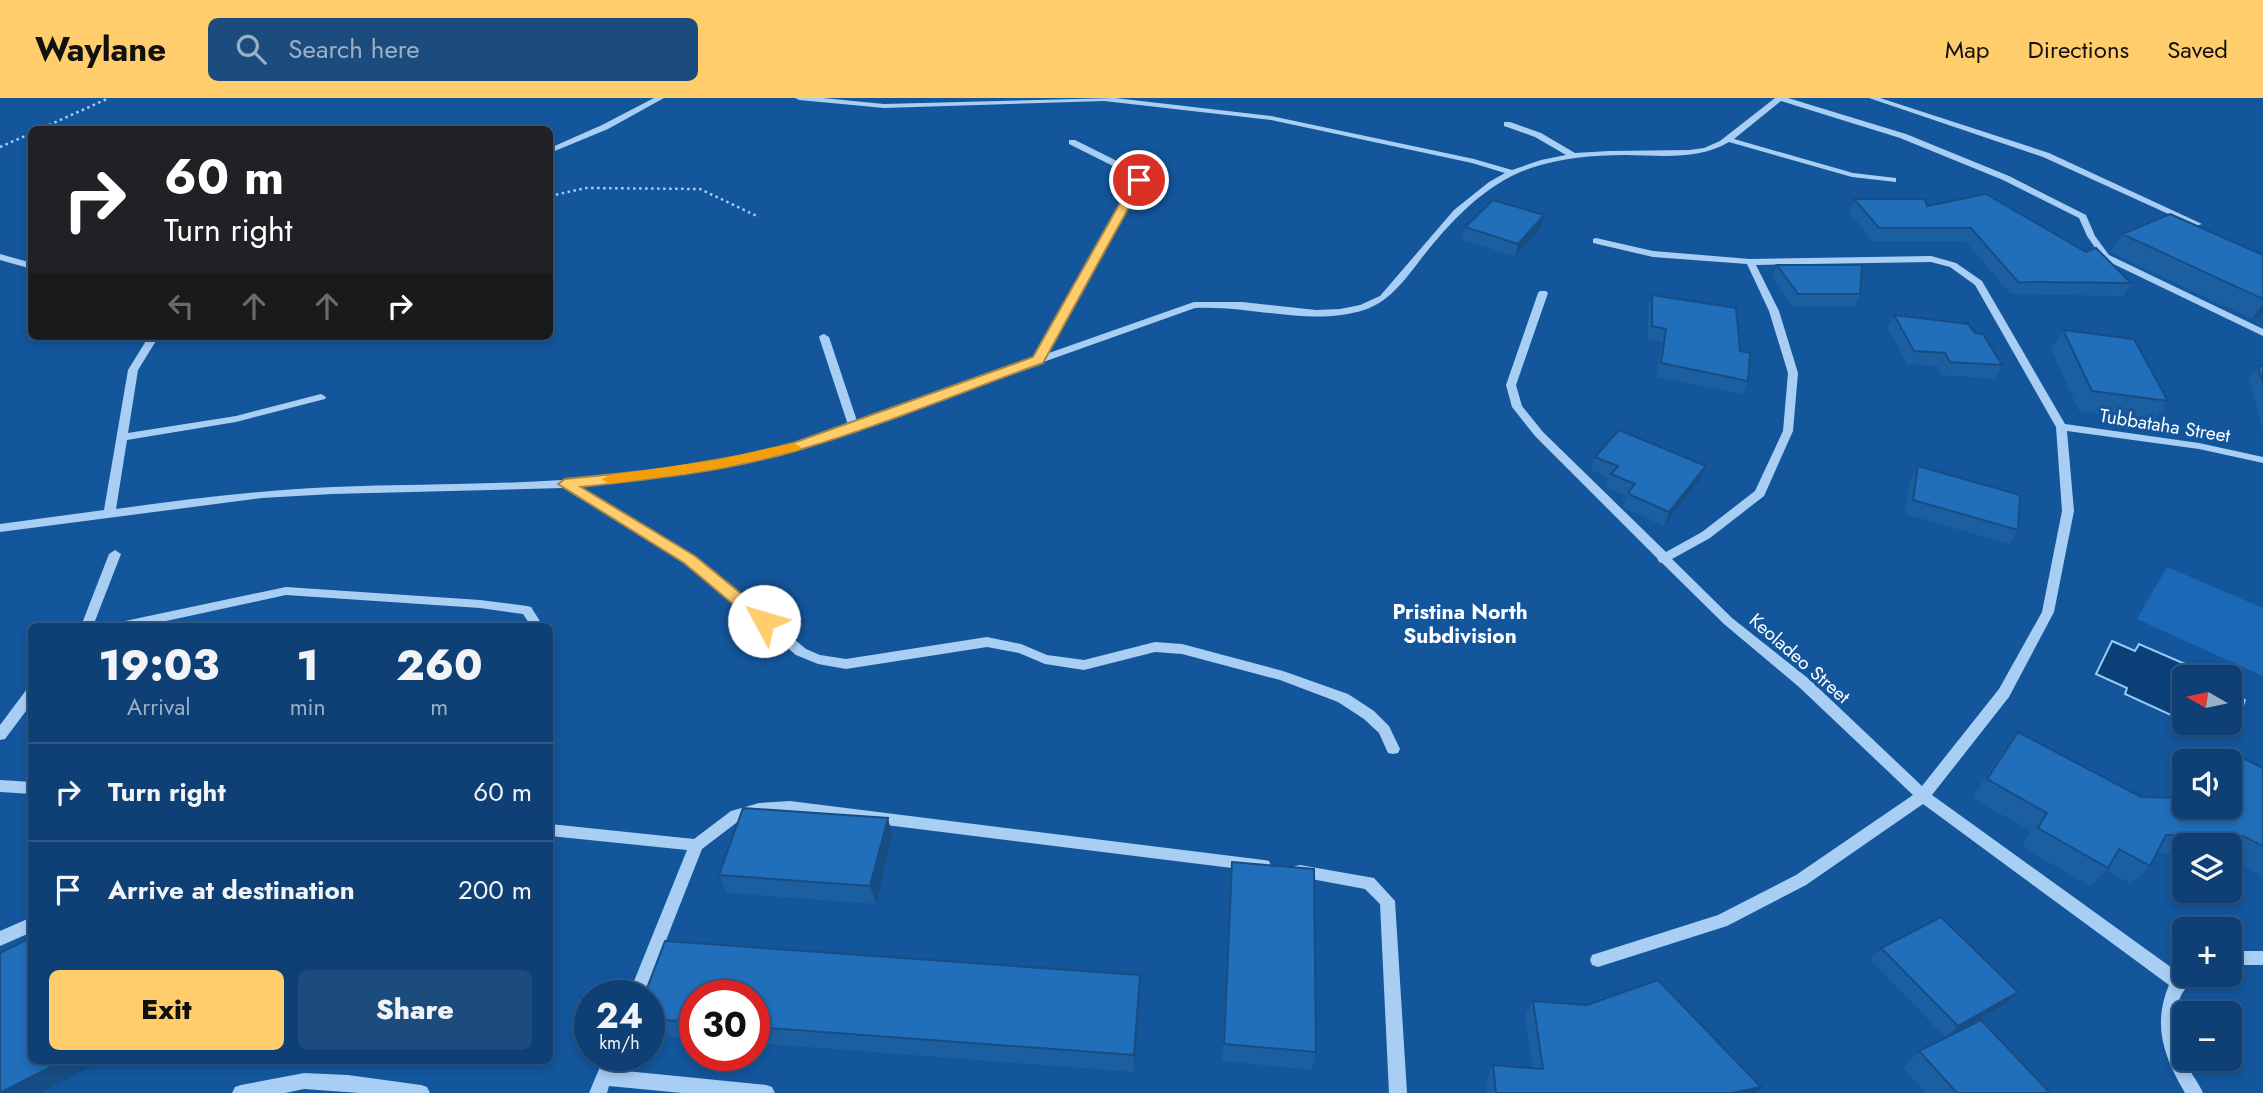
<!DOCTYPE html>
<html lang="en">
<head>
<meta charset="utf-8">
<style>
  body { margin:0; font-family:Jost,sans-serif; background:#1c4b7d; color:#f1f3f6; height:100vh; display:flex; flex-direction:column; font-size:26px; white-space:nowrap }
  * { box-sizing:border-box; margin:0 }
  p { font-size:23px; color:#9bafc5 }
  .icon { flex:none; width:38px; height:38px; fill:none; stroke:currentColor; stroke-width:2; stroke-linecap:round; stroke-linejoin:round }
  .map { position:relative; flex:1; overflow:hidden }
  .details { position:absolute; left:28px; top:525px; width:525px; height:441px; display:flex; flex-direction:column; background:#0e4075; border-radius:10px; box-shadow:0 4px 10px #0003,0 0 0 2px #2e5987 }
  .details>* { flex:none }
  .guide { position:absolute; left:28px; top:28px; width:525px; height:214px; border-radius:10px; box-shadow:0 4px 10px #0003,0 0 0 2px #2e5987; background:#202124; color:#fff; overflow:hidden }
  .needle { width:46px; rotate:279deg }
  .buttons { position:absolute; left:2172px; top:567px; display:grid; gap:14px }
  .buttons a { display:grid; place-items:center; width:70px; height:70px; border-radius:10px; background:#0e4075; box-shadow:0 4px 10px #0003,0 0 0 2px #2e5987; font-size:35px }
  .speed { position:absolute; left:574px; top:882px; display:flex; gap:14px; font-size:35px; font-weight:700; text-align:center }
  .speed>* { display:grid; place-content:center; width:91px; height:91px; border-radius:50%; background:#0e4075; box-shadow:0 4px 10px #0003,0 0 0 2px #2e5987; line-height:1 }
  .speed small { font-size:18px; font-weight:400 }
  .speed .limit { border:10px solid #d22; background:#fff; color:#111 }
  .pin { position:absolute; display:grid; place-items:center; width:60px; height:60px; color:#fff; margin:-30px; border:4px solid #fff; border-radius:50%; box-shadow:0 2px 7px #0007 }
  .me { position:absolute; width:77px; margin:-38px; rotate:309deg; stroke-linejoin:round; filter:drop-shadow(0 0 5px #0008) }
  .turn { display:flex; align-items:center; gap:24px; height:147px; padding:0 21px; font-size:32px }
  .turn .icon { width:91px; height:91px; stroke-width:2.5 }
  .turn b { display:block; font-size:49px; line-height:60px }
  .lanes { display:flex; align-items:center; height:66px; padding:0 21px; background:#0003; justify-content:center; gap:35px; direction:ltr }
  .lanes .off { opacity:.35 }
  .eta { display:flex; justify-content:space-evenly; align-items:center; height:119px; text-align:center }
  .eta b { font-size:42px; font-weight:800; line-height:49px }
  .primary-button { display:flex; gap:14px; margin-top:auto; padding:14px 21px }
  .primary-button a { flex:1; height:80px; border-radius:10px; background:#ffcd6b; color:#111; font-size:28px; font-weight:800; line-height:80px; text-align:center }
  .primary-button a+a { background:#1c4b7d; color:#f1f3f6 }
  ul { padding:0; list-style:none }
  li { display:flex; align-items:center; gap:21px; height:98px; padding:0 21px; border-top:2px solid #2e5987 }
  li div { flex:1 }
  li b { display:block; font-size:26px }
  li em { font-style:normal }
  header { display:flex; align-items:center; gap:42px; box-sizing:border-box; height:98px; padding:0 35px; background:#ffcd6b; color:#111 }
  header strong { font-size:33px }
  nav { display:flex; gap:38px; margin-inline-start:auto; font-size:24px }
  .search { width:490px; height:63px; background:#1c4b7d; display:flex; align-items:center; gap:18px; box-sizing:border-box; padding:0 24px; border-radius:10px; color:#9bafc5; font-size:26px }
  .map>svg:first-child { display:block }
  .green { fill:#1b69b6 }
  .water { fill:#0c4078; stroke:#9bcaf6; stroke-width:2 }
  .lines { fill:none; stroke-linecap:round; stroke-linejoin:round }
  .path { stroke:#a9cef4; stroke-width:2.5; stroke-dasharray:2.5 3.5; stroke-linecap:butt }
  .minor { fill:#a9cef4; fill-rule:evenodd }
  .wall { fill:#1c5fa1 }
  .shaded-wall { fill:#174d83 }
  .building { fill:#216ebb; stroke:#174d83; stroke-width:2 }
  .route { fill:#ffcd6b; stroke:#a68546; stroke-width:2 }
  .slow { fill:#f59e0b }
  .labels { text-anchor:middle; stroke-width:7; stroke-linejoin:round; paint-order:stroke }
  .street-label { font-size:19px; fill:#fff; stroke:#13569c }
  .neighbourhood-label { font-size:21px; font-weight:bold; fill:#fff; stroke:#13569c }
</style>
</head>
<body>
<header>
<strong>Waylane</strong>
<div class="search"><svg class="icon" aria-label="search" viewBox="0 0 24 24"><circle cx="10" cy="10" r="6"/><path d="M15 15l6 6"/></svg>Search here</div>
<nav><a>Map</a><a>Directions</a><a>Saved</a></nav>
</header>
<div class="map">
<svg width="2263" height="995" viewBox="0 0 2263 995">
  <rect width="100%" height="100%" fill="#13569c"/>
  <!-- green -->
  <path class="green" d="M2167,469L2263,510V578L2137,521Z"/>
  <!-- water -->
  <path class="water" d="M2112,543L2135,553L2139,546L2215,579H2184V623L2125,596L2127,590L2096,576Z
    M2230,595L2245,602L2233,637L2207,625H2230Z"/>
  <g class="lines">
    <!-- path -->
    <path class="path" d="M38,32L109,0
      M0,49L32,35
      M550,98L586,90L700,91L759,119"/>
    <!-- minor -->
    <path class="minor" d="M654,0H664L608,31L550,55V50L602,27Z
      M795,0H823L884,6L1115,0L1271,18L1474,61L1512,72L1541,62L1566,57L1535,39L1504,28V24H1510L1541,35L1575,55L1609,53L1689,52L1704,50L1720,43L1775,0H1788L1906,36L2009,78L2086,117L2095,138L2109,157L2263,231V238L2103,161L2087,138L2079,120L2003,82L1900,40L1781,3L1734,41L1853,75L1896,80V84L1852,79L1729,44C1697,63 1660,57 1625,57C1593,57 1561,60 1531,70C1488,85 1457,117 1428,152C1410,174 1393,203 1364,212C1310,229 1251,207 1195,210L802,350L682,376L577,388L693,458L806,551L820,557L846,561L987,539L1021,546L1047,557L1084,562L1155,544L1182,546L1283,573L1348,596L1374,613L1389,628L1400,651L1398,655L1393,656L1388,655L1379,635L1364,621L1338,604L1280,582L1182,556L1155,554L1084,572L1045,566L1019,555L987,549L846,571L818,566L796,557L685,464L563,390L332,396L262,400L0,434V426L104,412L128,272L149,238H159L138,272L128,335L236,318L321,296L326,299L325,301L236,324L127,342L116,411C188,401 260,392 333,389C409,386 485,387 562,382C639,378 718,366 793,346C811,341 830,333 848,327L819,239L821,237L824,236L829,239L857,323L1034,261L1135,83L1119,71L1069,46V42H1075L1125,67L1143,82L1046,256L1194,204H1242L1316,212L1340,211L1360,207L1380,198L1454,112L1489,84L1505,75L1472,65L1271,22L1104,3L884,10L799,2Z
      M1869,0H1880L2049,55L2202,126L2195,128L2043,59Z
      M1596,140L1653,153L1750,161L1931,158L1956,165L1982,183L2065,326L2199,345L2263,359V365L2199,351L2067,333L2074,413L2054,514L2009,599L1932,697L2179,875L2184,871V877H2195C2191,886 2183,891 2180,900C2173,918 2177,943 2184,961C2188,972 2198,983 2203,995H2185C2164,959 2152,927 2169,887L1923,706L1806,787L1727,828L1598,869L1592,867L1590,862L1592,857L1718,817L1796,777L1913,697L1799,589L1724,526L1662,465L1659,464L1657,460L1535,338L1512,309L1506,287L1538,195L1540,193H1546L1548,195L1516,287L1522,308L1543,334L1666,454L1702,434L1755,393L1783,333L1788,275L1769,213L1747,166L1653,159L1593,145V141ZM1931,164L1950,169L1975,187L2056,329L2062,413L2042,514L1999,591L1922,688L1809,581L1732,520L1672,461L1710,440L1764,398L1793,333L1798,275L1779,213L1756,167Z
      M0,156L32,165V171L0,162Z
      M115,452L121,456L93,528H81L109,456Z
      M286,489L480,502L527,508L531,509L543,528H531L523,516L480,510L286,497L143,528H119L125,523Z
      M32,590V605L5,641L0,642V627L27,591Z
      M0,682L32,684V696L0,694Z
      M790,703L1264,762L1269,763L1271,768L1269,773L1264,774L790,715L759,717L740,722L702,751L644,898H628L687,752L550,738V726L694,741L731,713L759,705Z
      M1300,767L1374,780L1395,803L1407,995H1389L1380,806L1365,791L1295,778L1293,773L1295,768Z
      M32,819V834L0,848V833Z
      M2230,853H2263V867H2230Z
      M605,957H621L616,972L766,987L772,989L775,995H682L609,988L607,995H589Z
      M304,975L348,977L421,987L427,989L430,995H360L304,991L285,995H232L235,989L241,987Z"/>
  </g>
  <!-- wall -->
  <path class="wall" d="M1854,101L1927,108L2131,185L2123,198L2011,196L1965,143H1873L1849,114Z
    M1544,117L1541,130L1515,158L1462,142L1465,129Z
    M2122,136L2263,157V216L2252,221L2110,154Z
    M1777,167L1860,196L1854,209H1792L1772,180Z
    M1652,197L1740,253L1748,283L1742,296L1656,279L1662,244L1648,242V210Z
    M1894,217L2002,267L1995,281L1942,277L1938,268L1907,266L1888,230Z
    M2063,232L2168,303L2154,323L2079,313L2051,251Z
    M2263,267V332L2249,281L2258,269Z
    M1595,359L1700,381L1664,428L1626,411L1623,408L1627,398L1606,390L1609,380L1591,372Z
    M1918,368L2018,432L2009,446L1905,416L1910,382Z
    M2018,634L2141,699L2230,709V664L2237,657L2263,670V778L2230,760V747H2184V756L2156,755L2150,768L2131,786L2106,772L2090,788L2022,749L2031,733L1972,700L2003,653Z
    M888,720L892,739L876,806L727,795L719,777Z
    M1232,764L1316,954L1312,972L1222,963L1230,783Z
    M1881,850L2006,906L1947,939L2050,995H1925L1903,970L1919,953L1946,940L1871,862Z
    M1140,877V895L1134,974L754,945V898H695V941L649,937V898Z
    M1533,903L1756,995H1487L1486,983L1493,967L1533,970L1525,919Z"/>
  <!-- shaded-wall -->
  <path class="shaded-wall" d="M1544,117L1541,130L1515,158L1518,146Z
    M2263,206V216L2252,221Z
    M1706,368L1700,381L1664,428L1669,414Z
    M888,720L892,739L876,806L870,788Z
    M1140,877V895L1134,974V957Z
    M2018,894L2006,906L1946,940L1958,928Z
    M64,962H102L41,995H2Z
    M1761,989L1756,995H1732Z"/>
  <!-- building -->
  <path class="building" d="M1986,96L2086,154L2096,150L2131,185L2018,184L1971,130H1879L1854,101H1925L1927,108Z
    M1493,102L1544,117L1518,146L1465,129Z
    M2170,116L2263,157V201L2122,136Z
    M1777,167H1862L1860,196H1798Z
    M1652,197L1736,210L1740,253L1750,255L1748,283L1661,265L1666,231L1652,228Z
    M1894,217L1968,226L1975,235L1983,236L2002,267L1950,264L1945,255L1914,253Z
    M2063,232L2134,241L2168,303L2092,293Z
    M2263,267V285L2258,269Z
    M1619,332L1706,368L1669,414L1631,397L1628,395L1635,386L1611,376L1618,368L1595,359Z
    M1918,368L2020,397L2018,432L1913,402Z
    M2018,634L2141,699L2184,700V709H2230V672L2237,657L2263,670V748L2243,738L2166,737L2150,768L2119,751L2108,770L2038,730L2047,715L1987,681Z
    M743,710L888,720L870,788L719,777Z
    M1232,764L1314,771L1316,954L1224,946Z
    M1941,819L2018,894L1958,928L1881,850Z
    M32,839V962H64L0,995V855Z
    M665,843L1140,877L1134,957L754,929V898H695V924L649,921V898H644Z
    M1658,882L1761,989L1732,995H1496L1493,967L1543,971L1533,903L1587,907Z
    M1981,922L2050,995H1957L1919,953Z"/>
  <!-- route -->
  <path class="route" d="M1139,79L1144,82L1043,265C964,293 881,328 802,351C730,373 655,381 581,389L695,458L770,519L772,523L770,527H758L684,465L558,386L565,381L663,371L743,357L793,345L1033,259L1133,82Z"/>
  <!-- slow -->
  <path class="slow" d="M794,345L801,349L799,352L716,371L609,386L602,381L609,377L716,362Z"/>
  <g class="labels">
    <!-- street labels -->
    <g class="street-label">
      <text transform="translate(2165 327) rotate(9)" y="7">Tubbataha Street</text>
      <text transform="translate(1800 560) rotate(41)" y="7">Keoladeo Street</text>
    </g>
    <!-- neighbourhood labels -->
    <g class="neighbourhood-label">
      <text x="1460" y="521">Pristina North<tspan x="1460" dy="24">Subdivision</tspan></text>
    </g>
  </g>
</svg>
<div class="buttons">
<a><svg class="needle" viewBox="-14 -14 28 28"><path d="M0-13l5 13h-10z" fill="#e53935"/><path d="M0 13l5-13h-10z" fill="#9bafc5"/></svg></a>
<a><svg class="icon" aria-label="sound" viewBox="0 0 24 24"><path d="M4 9h4l5-4v14l-5-4H4zM17 9q2 3 0 6"/></svg></a>
<a><svg class="icon" aria-label="layers" viewBox="0 0 24 24"><path d="M12 4l9 5-9 5-9-5zM3 14l9 5 9-5"/></svg></a>
<a>+</a>
<a>−</a>
</div>
<div class="speed"><div>24<small>km/h</small></div><div class="limit">30</div></div>
<div class="pin" style="left:1139px;top:82px;background:#d93025"><svg class="icon" aria-label="arrive" viewBox="0 0 24 24"><path d="M6 21V4h12l-3 4 3 4H6"/></svg></div>
<svg class="me" style="left:764px;top:523px" viewBox="-20 -20 40 40"><circle r="19" fill="#fff"/><path d="M0-13L10 11 0 6-10 11z" fill="#ffcd6b"/></svg>
<div class="guide">
<div class="turn"><svg class="icon" aria-label="right" viewBox="0 0 24 24"><path d="M7 20v-9h11M14 6l5 5-5 5"/></svg><div><b>60 m</b>Turn right</div></div>
<div class="lanes"><svg class="icon off" aria-label="left" viewBox="0 0 24 24"><path d="M17 20v-9H6M10 6l-5 5 5 5"/></svg><svg class="icon off" aria-label="ahead" viewBox="0 0 24 24"><path d="M12 20V5M6 11l6-6 6 6"/></svg><svg class="icon off" aria-label="ahead" viewBox="0 0 24 24"><path d="M12 20V5M6 11l6-6 6 6"/></svg><svg class="icon" aria-label="right" viewBox="0 0 24 24"><path d="M7 20v-9h11M14 6l5 5-5 5"/></svg></div>
</div>
<section class="details">
<div class="eta">
<div><b>19:03</b><p>Arrival</p></div>
<div><b>1</b><p>min</p></div>
<div><b>260</b><p>m</p></div>
</div>
<ul>
<li><svg class="icon" aria-label="right" viewBox="0 0 24 24"><path d="M7 20v-9h11M14 6l5 5-5 5"/></svg><div><b>Turn right</b></div><em>60 m</em></li>
<li><svg class="icon" aria-label="arrive" viewBox="0 0 24 24"><path d="M6 21V4h12l-3 4 3 4H6"/></svg><div><b>Arrive at destination</b></div><em>200 m</em></li>
</ul>
<div class="primary-button"><a>Exit</a><a>Share</a></div>
</section>
</div>
</body>
</html>
